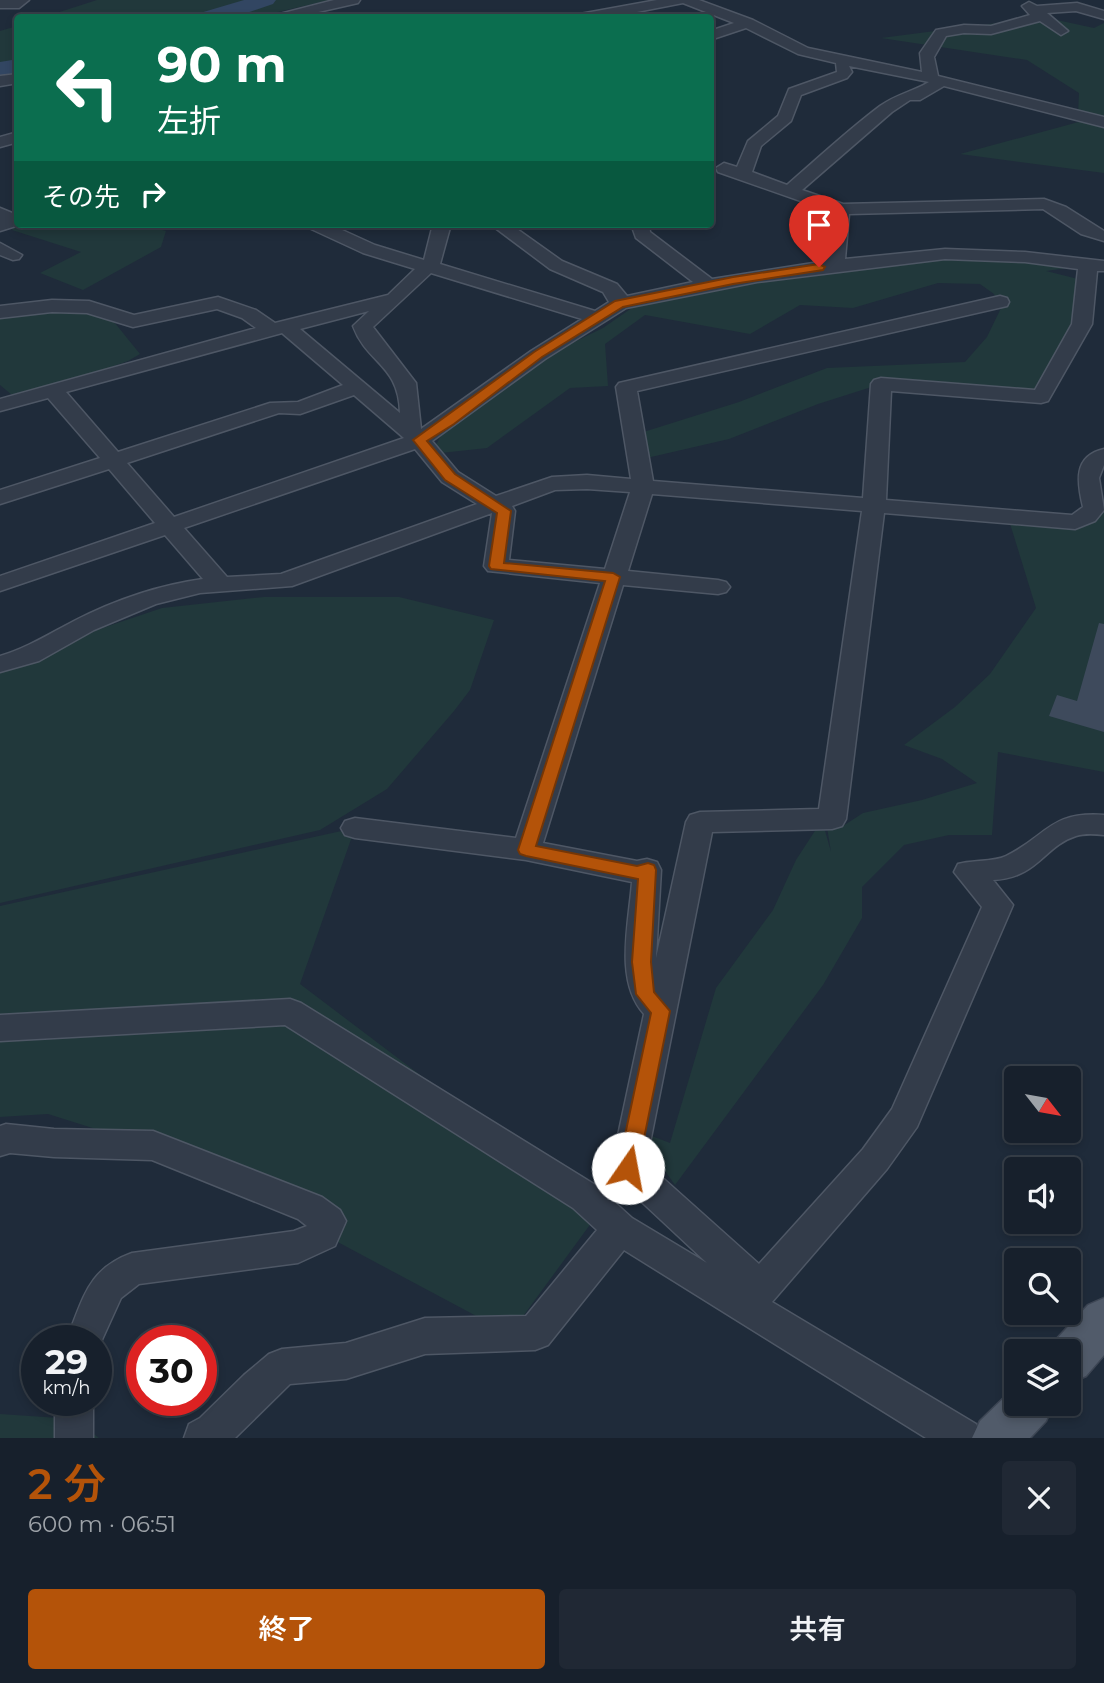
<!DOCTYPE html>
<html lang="ja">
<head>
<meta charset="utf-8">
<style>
  body { margin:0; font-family:Montserrat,"Noto Sans JP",sans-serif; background:#202834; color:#f1f3f6; height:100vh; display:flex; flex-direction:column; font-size:26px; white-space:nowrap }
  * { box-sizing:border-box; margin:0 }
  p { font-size:23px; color:#9ea3a9 }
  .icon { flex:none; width:38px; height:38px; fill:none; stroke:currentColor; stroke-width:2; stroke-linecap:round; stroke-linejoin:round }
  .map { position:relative; height:1438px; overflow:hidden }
  .drawer { display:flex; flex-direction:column; background:#17202c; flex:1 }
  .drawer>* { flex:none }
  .banner { position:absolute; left:14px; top:14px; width:700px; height:214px; border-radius:7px; box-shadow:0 4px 10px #0003,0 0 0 2px #363e48; background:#0b6e4f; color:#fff; overflow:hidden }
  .needle { width:46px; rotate:121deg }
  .controls { position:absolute; left:1004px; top:1066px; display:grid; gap:14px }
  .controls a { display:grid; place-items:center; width:77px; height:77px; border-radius:7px; background:#17202c; box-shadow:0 4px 10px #0003,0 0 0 2px #363e48; font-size:35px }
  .speed { position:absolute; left:21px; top:1325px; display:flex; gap:14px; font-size:35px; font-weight:700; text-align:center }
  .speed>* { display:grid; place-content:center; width:91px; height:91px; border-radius:50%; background:#17202c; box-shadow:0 4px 10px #0003,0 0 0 2px #363e48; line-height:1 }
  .speed small { font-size:18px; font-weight:400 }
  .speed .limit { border:10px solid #d22; background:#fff; color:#111 }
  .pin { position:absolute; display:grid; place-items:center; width:60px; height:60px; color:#fff; margin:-72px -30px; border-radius:50% 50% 50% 0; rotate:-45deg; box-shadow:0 0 7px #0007 }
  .pin .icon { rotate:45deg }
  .me { position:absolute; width:77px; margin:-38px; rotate:12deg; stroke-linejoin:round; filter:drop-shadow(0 0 5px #0008) }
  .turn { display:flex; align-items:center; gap:24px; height:147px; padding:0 28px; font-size:32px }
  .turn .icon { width:91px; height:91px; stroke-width:2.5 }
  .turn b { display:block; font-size:49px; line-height:60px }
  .then { display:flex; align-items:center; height:66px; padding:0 28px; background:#0003; gap:14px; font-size:26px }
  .round { display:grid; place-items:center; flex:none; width:74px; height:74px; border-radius:7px; background:#202834 }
  .overview { display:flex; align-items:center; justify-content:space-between; height:119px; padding:0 28px }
  h1 { font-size:42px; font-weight:600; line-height:52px; color:#b45309 }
  .cta { display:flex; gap:14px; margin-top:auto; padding:14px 28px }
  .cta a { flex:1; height:80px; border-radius:7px; background:#b45309; color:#fff; font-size:28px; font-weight:600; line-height:80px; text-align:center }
  .cta a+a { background:#202834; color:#f1f3f6 }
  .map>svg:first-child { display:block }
  .green { fill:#21383b }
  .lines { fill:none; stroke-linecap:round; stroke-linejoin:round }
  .river { fill:#324662; fill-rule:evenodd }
  .building { fill:#3e4a5c }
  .minor-casing { stroke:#4e5765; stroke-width:3 }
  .major-casing { stroke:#3d4654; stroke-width:3 }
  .minor { fill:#333c4a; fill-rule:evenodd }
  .major { fill:#515b6a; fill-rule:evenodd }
  .route { fill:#b45309; stroke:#753606; stroke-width:2 }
</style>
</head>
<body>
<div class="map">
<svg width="1104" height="1438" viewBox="0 0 1104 1438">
  <rect width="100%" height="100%" fill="#1f2b3a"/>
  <!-- green -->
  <path class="green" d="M97,0H330L256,17H44Z
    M1043,17L1094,28L1104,23V173L960,154L1086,120L1078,115L1079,93L1027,60L881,38Z
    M17,26V60L0,63V31Z
    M17,223L142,224L166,231L161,247L83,290L40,273L81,252L12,230Z
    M887,259H973L1088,265L1046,271L1086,281L1077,332L1041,397L881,384L818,404L729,439L638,460L634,435L739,402L827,368L965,362L987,337L1001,308L994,294L980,284L938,283L853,308L800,305L750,334L645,315L605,344L608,386L570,388L487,448L431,454L449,421L521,368L603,328L649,296L700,279Z
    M0,311L106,312L140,354L128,361L18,400L0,385Z
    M1092,503H1104V772L998,752L992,835H949L904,845L862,887V918L823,985L675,1185L636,1130L670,1143L716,988L773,910L796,860L822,820L831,852L826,821L843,826L863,813L922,800L977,783L942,759L904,745L955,707L990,674L1036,608L1008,517L1075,522Z
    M264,597H399L494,620L470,690L454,711L387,789L320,830L0,903V668L43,648L162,608Z
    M355,828L300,984L600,1211L510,1334L169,1152L48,1114L0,1117V906Z
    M0,1414L74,1419L99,1438H0Z"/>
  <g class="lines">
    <!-- river -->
    <path class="river" d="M244,0H276L273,4L232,18H198L200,13Z
      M18,59V73L0,76V62Z"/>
  </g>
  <!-- building -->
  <path class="building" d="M1099,623L1104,624V732L1049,716L1057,695L1077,701Z"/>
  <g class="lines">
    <!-- minor casing -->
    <g class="minor-casing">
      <path id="minor" d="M0,0H29L19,8H0Z
        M334,0H360L358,3L292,18H264Z
        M657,0H699L753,20L808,48L922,72L920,53L936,30L964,25L991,26L1030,15L1022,6L1029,2L1037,6L1077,3L1104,11V19L1076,11L1047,13L1068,31L1061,35L1040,21L991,34L964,33L946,36L934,57L938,76L1104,117V127L944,86L920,100H910L892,112L802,190L843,204L1044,199L1066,207L1104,231V241L1081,234L1043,209L849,214L845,259L945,249L1025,252L1104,261V271H1097L1092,324L1048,401L1041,403L891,391L886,500L1072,515L1083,507C1077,482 1073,456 1104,449V465L1099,478L1104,510L1095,521L1075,529L884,513L846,819L842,826L832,829L712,832L646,1163L759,1264L863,1149L892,1109L982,907L954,872L958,864C972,860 994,862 1006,856C1047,836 1050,811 1104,815V835C1095,834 1085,833 1076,836C1044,846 1038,878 993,880L1013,905L917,1127L887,1169L772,1302L976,1424L981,1438H926L624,1250L548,1345L535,1350L425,1354L346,1379L290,1384L235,1438H184L189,1424L200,1418L244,1375L269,1354L282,1349L346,1343L425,1318L526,1316L597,1230L573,1208L285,1025L0,1041V1015L290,999L301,1003L597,1186L632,1218L707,1263L616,1178L611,1168L644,1014C614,981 629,923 632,882L526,860L355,838L345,835L341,828L345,821L355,818L516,838L600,583L488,571L484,566L492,513L292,586L200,593L156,604L94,630L39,661L0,672V656C27,648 49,634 74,621C113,601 159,585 203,579L165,535L0,591V576L155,523L109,469L0,504V490L100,458L48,398L0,411V399L256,328L242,318L217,309L133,327L87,313L52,312L0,318V306L52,300L89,301L134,315L218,297L256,310L275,323L388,295L415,269L363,253L309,228L306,224H329L375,245L424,260L433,224H451L440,264L595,311L609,302L603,292L550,269L490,224H510L562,261L617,284L627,296L693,282L636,238L631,224H649L650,232L712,279L826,261L832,212L718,172L716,168L724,163L737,167L748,141L778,116L789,89L837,72L836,63L798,54L746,28L710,40V31L734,23L683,3L606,18H573L580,14ZM849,66L929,82C912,92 897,94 880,106C848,130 818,158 787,185L752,172L761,146L791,121L801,95L847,78L852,72ZM945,259L1025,262L1078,269L1072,324L1035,390L881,378L874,380L871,384L863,498L653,481L637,391L1007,306L1009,302L1007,298L1000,296L619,383L616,387L631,479L587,475L552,477L496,496L458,472L432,441L545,359L626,308L757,282ZM431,273L582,319L531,351L421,429L416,383L373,327ZM369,311L353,326C367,364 399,364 400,413L300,329ZM282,333L343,385L298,402L270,403L118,452L66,392ZM354,395L404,438L174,517L127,463L279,413L300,414ZM415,449L442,482L477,504L281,574L227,577L184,528ZM587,489L630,492L605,569L509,560L515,511L512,506L555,490ZM652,494L862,511L819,809L700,812L690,815L686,822L656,958L661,870L657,862L647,859L637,861L543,843L623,585L718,594L726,592L730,587L726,582L718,580L628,571Z
        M18,74V83L0,86V76Z
        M18,132V142L0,147V137Z
        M0,208L17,215L16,226L0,231Z
        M0,243L22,255L19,259L13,260L0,255Z
        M6,1124L54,1129L153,1131L322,1197L340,1210L346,1221L335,1246L298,1263L139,1284L121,1298L96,1353V1340H66C84,1299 86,1270 132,1253L294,1231L307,1226L298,1219L152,1160L54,1157L10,1153L0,1156V1126Z
        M55,1400H93V1438H55Z"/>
    </g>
    <!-- major casing -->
    <g class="major-casing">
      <path id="major" d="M1104,1298V1355L1086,1376L1069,1383V1351H1049L1052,1344L1088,1305Z
        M1017,1385V1404H1053L1046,1421L1030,1438H972L980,1421Z"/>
    </g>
    <!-- minor -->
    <use href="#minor" class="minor"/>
    <!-- major -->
    <use href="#major" class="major"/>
  </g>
  <!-- route -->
  <path class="route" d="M819,264L825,267L823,270L733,284L623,307L542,357L454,424L427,441L455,474L511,511L504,563L613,573L620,577L536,846L637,866L648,863L654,865L656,870L651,962L654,992L670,1011L638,1168L635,1175L628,1177L621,1175L618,1168L651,1013L636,994L632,962L638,879L526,856L520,854L518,850L605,581L491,569L489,566L497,513L445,480L413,440L534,352L615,301L733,277Z"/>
</svg>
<div class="controls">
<a><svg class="needle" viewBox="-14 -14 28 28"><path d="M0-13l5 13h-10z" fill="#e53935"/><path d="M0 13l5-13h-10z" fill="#9ea3a9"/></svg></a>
<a><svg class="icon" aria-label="sound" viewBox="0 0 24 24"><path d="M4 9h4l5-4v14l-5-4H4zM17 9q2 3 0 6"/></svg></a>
<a><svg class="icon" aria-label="search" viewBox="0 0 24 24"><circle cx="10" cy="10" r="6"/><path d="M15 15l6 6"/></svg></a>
<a><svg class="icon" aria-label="layers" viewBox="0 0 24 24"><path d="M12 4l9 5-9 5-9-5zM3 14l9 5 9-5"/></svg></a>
</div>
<div class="speed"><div>29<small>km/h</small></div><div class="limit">30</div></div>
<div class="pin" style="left:819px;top:267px;background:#d93025"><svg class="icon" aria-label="arrive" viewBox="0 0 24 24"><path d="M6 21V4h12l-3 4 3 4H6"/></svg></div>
<svg class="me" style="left:628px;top:1168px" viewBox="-20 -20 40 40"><circle r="19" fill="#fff"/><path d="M0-13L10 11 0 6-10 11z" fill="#b45309"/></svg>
<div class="banner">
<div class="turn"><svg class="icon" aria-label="left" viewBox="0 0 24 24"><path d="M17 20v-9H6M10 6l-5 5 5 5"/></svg><div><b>90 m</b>左折</div></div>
<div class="then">その先<svg class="icon" aria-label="right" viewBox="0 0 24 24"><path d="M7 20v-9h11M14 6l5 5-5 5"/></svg></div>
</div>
</div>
<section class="drawer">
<div class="overview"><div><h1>2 分</h1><p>600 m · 06:51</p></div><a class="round"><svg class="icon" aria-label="close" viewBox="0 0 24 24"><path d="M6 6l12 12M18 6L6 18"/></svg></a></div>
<div class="cta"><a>終了</a><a>共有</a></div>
</section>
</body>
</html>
